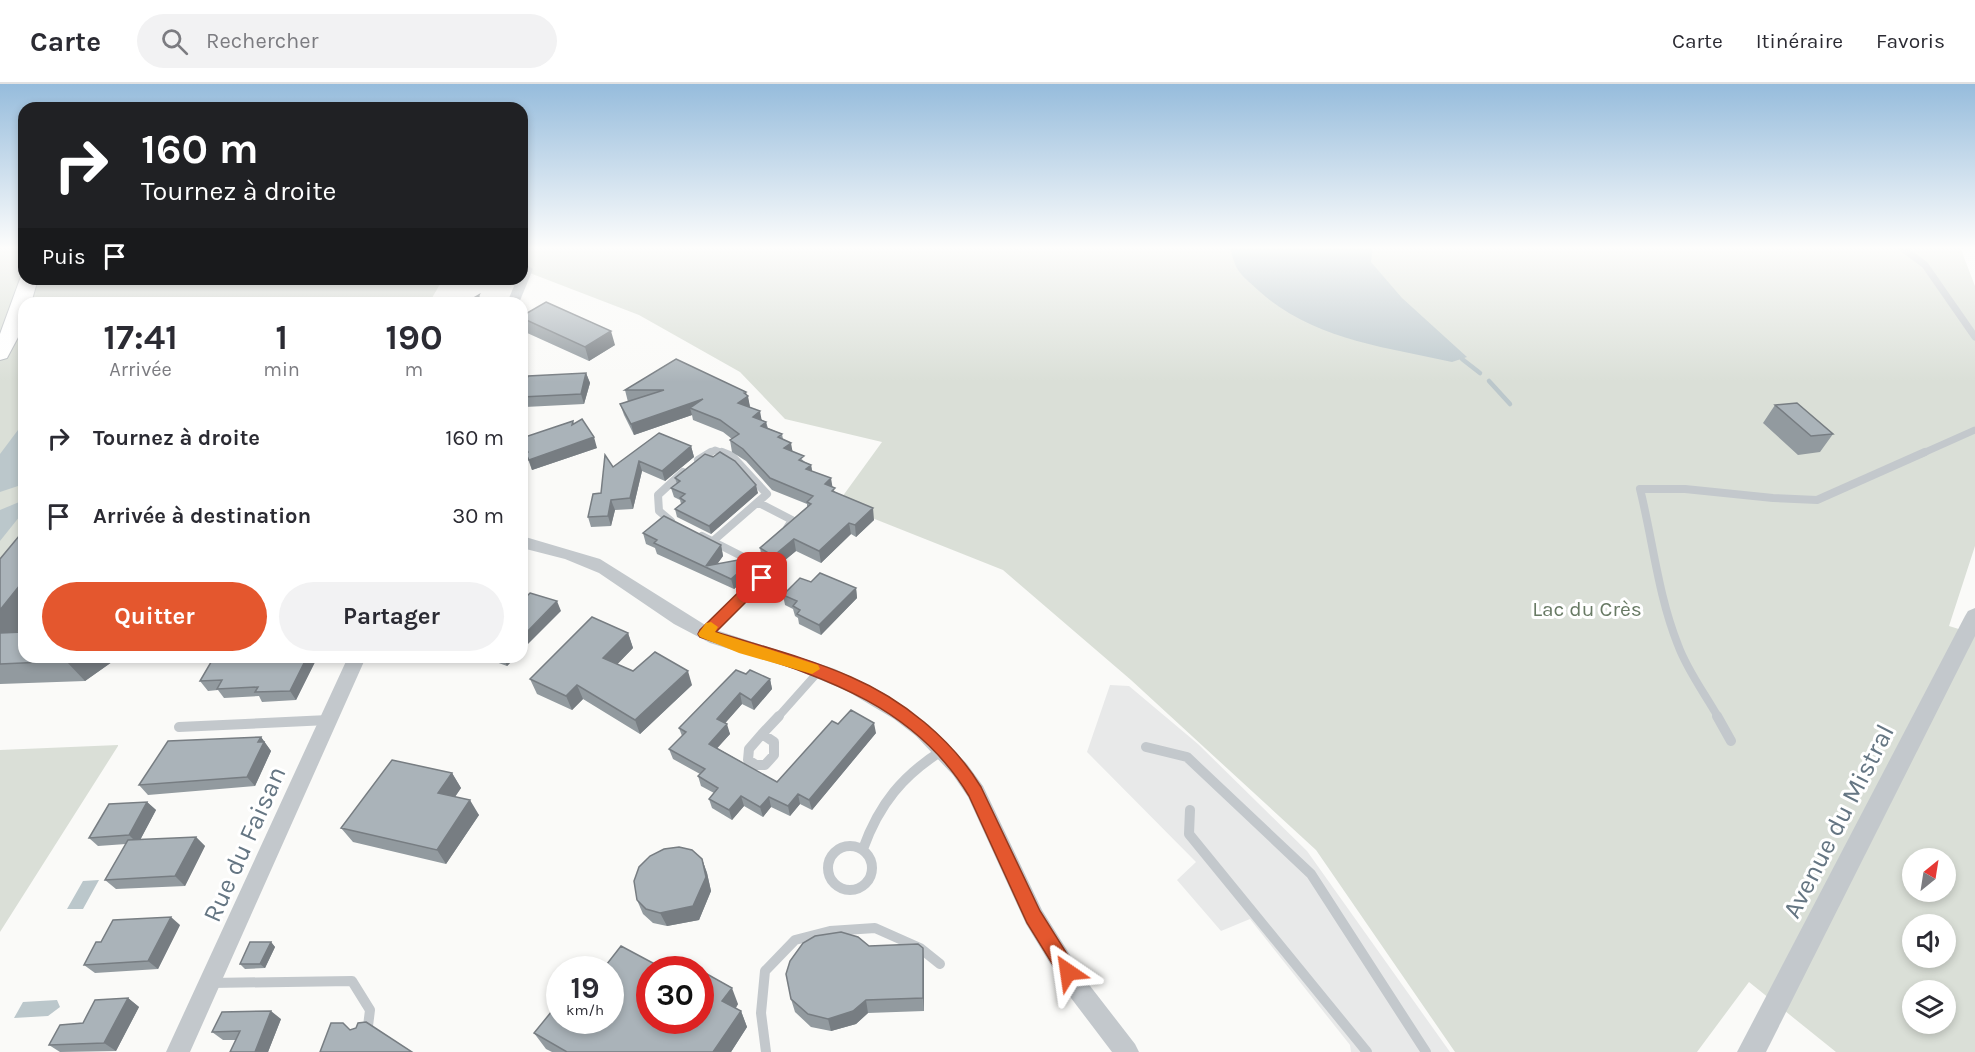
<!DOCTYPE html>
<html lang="fr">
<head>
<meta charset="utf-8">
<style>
  body { margin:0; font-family:Karla,sans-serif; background:#f2f2f3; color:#2b2b33; height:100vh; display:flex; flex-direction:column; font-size:22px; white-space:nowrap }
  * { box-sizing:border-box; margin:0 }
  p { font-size:20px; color:#7c7c81 }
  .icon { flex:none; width:33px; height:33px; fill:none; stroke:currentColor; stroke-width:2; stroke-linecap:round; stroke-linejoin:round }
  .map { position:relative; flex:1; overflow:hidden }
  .side { position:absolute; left:18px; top:213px; width:510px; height:366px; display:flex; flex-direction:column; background:#fff; border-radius:18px; box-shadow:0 3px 9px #0003 }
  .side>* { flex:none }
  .banner { position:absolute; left:18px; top:18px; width:510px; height:183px; border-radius:18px; box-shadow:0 3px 9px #0003; background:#202124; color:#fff; overflow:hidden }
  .needle { width:39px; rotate:30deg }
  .tools { position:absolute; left:1902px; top:764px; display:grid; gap:12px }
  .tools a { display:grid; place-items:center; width:54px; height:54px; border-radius:50%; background:#fff; box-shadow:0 3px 9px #0003; font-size:30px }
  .speed { position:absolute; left:546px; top:872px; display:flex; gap:12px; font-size:30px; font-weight:700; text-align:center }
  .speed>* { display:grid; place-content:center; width:78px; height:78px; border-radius:50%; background:#fff; box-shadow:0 3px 9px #0003; line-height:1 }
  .speed small { font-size:15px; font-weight:400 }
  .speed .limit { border:9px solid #d22; background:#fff; color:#111 }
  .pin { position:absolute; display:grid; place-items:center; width:51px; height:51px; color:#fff; margin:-26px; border-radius:12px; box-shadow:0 3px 9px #0006 }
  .me { position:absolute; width:66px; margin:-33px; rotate:328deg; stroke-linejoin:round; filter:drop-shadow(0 0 4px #0008) }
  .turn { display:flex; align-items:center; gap:21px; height:126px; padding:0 24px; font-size:27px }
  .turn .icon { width:78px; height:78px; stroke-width:2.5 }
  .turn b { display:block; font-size:42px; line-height:51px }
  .then { display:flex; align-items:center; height:57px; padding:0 24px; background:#0003; gap:12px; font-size:22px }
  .eta { display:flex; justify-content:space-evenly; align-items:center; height:102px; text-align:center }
  .eta b { font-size:36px; font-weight:700; line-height:42px }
  .cta { display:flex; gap:12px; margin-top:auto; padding:12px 24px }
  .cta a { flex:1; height:69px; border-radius:36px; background:#e4572e; color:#fff; font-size:24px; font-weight:700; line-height:69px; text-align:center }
  .cta a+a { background:#f2f2f3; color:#2b2b33 }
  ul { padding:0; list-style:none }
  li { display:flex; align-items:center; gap:18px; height:78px; padding:0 24px }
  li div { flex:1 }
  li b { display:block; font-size:22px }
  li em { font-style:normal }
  header { display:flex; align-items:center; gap:36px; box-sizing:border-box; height:84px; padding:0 30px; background:#fff; border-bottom:2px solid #e1e1e2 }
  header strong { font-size:28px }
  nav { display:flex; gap:33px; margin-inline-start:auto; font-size:21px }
  .search { width:420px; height:54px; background:#f2f2f3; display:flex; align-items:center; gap:15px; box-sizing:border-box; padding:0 21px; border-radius:33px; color:#7c7c81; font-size:22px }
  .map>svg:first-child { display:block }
  .built { fill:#e8e9e9 }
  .green { fill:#dadfd7; fill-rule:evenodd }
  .water { fill:#bbc7cb }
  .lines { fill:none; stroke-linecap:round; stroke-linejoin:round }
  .stream { stroke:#bbc7cb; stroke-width:4.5 }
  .primary-casing { stroke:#b5babe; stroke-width:2 }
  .service-far2 { stroke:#c3c8cc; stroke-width:7 }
  .service-far1 { stroke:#c3c8cc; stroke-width:8 }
  .service { stroke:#c3c8cc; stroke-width:10 }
  .minor { fill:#c3c8cc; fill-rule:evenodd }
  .tertiary { fill:#c3c8cc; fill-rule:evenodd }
  .primary { fill:#fff; fill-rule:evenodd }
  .wall { fill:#929a9f }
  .shaded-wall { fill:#777d82 }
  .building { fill:#aab3b9; stroke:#777d82; stroke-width:1.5 }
  .route { fill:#e4572e; stroke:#94391e; stroke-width:1.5 }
  .slow { fill:#f59e0b }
  .labels { text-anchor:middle; stroke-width:6; stroke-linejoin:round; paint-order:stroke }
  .park-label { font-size:21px; fill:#687a64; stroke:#fff }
  .near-street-label { font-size:26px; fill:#657683; stroke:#fff }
</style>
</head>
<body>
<header>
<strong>Carte</strong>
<div class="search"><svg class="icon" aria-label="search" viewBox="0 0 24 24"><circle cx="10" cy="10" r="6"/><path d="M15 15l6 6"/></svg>Rechercher</div>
<nav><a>Carte</a><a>Itinéraire</a><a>Favoris</a></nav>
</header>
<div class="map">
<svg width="1975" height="968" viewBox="0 0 1975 968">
  <rect width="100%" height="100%" fill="#fafaf8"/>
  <!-- built -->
  <path class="built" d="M1110,601L1129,602L1198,660L1307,767L1450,968H1351L1350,961L1250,835L1221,847L1177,796L1196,778L1087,668Z"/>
  <!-- green -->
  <path class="green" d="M0,163H24V195H443L429,219H24V448L0,478Z
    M522,163H1960L1975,202V462L1949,542L1975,550V968H1836L1749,898L1697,968H1455L1316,766L1131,596L1003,486L837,420L882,358L785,335L740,288L639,231L522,186ZM1912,774H1946V807H1912ZM1912,840H1946V873H1912ZM1912,906H1946V939H1912Z
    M118,661V662L0,848V666Z"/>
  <!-- water -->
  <path class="water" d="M1224,163H1373L1371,178L1402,214L1467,273L1452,278C1385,263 1312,255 1259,207C1242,191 1236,189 1231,167Z
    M24,338V400L0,408V370Z
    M24,416V427L0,457V426Z
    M99,796L83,825H67L83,797Z
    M57,916L60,923L48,932L14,934L23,918Z"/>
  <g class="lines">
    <!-- stream -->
    <path class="stream" d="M1462,275L1480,289
      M1489,297L1510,320"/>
    <!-- primary casing -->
    <g class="primary-casing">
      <path id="primary" d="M24,191V195H38L31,219H24V242L7,274L0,276V250L20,195Z"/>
    </g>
    <!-- service-far2 -->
    <path class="service-far2" d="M1901,163L1925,181L1975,253
      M708,370L715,366L726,370
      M1921,370L1975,346"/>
    <!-- service-far1 -->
    <path class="service-far1" d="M698,376L711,368
      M759,419L792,436L787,444
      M671,437L659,427L658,411L683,388
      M702,452L767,485L762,494L705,550
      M713,457L767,410L732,372L722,368
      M778,633L819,587
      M1718,633C1705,610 1687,586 1678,561C1658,511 1653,457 1640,405H1685L1773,414L1817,416L1925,368"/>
    <!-- service -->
    <path class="service" d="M1717,632L1731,657
      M179,643L328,636
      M762,650L774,658V671L765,681H756L748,676L749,665Z
      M762,650L779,632
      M1146,663L1187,673L1311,790L1426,968
      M1190,726L1189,750L1367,968
      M828 784a22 22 0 1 1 44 0a22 22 0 1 1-44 0Z
      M863,765C879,720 903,691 943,666
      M210,899L352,897L370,926L367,950
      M766,968L761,929L765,887L795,856L830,847L875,844L920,864L940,880"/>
    <!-- minor -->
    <path class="minor" d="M527,181L533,185L519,219H507L517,195H522V184Z
      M522,452L600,475L710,544L835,585L884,609L929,641L967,680L983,702L1042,826L1087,898L1135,960L1139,968H1112L1071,914L1026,840L968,713L953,691L916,652L894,635L847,607L797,586L710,559L674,540L599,489L565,475L522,464Z
      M348,573H366L190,968H166Z"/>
    <!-- tertiary -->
    <path class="tertiary" d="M1975,524V552L1766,968H1737L1965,532L1968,527Z"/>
    <!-- primary -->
    <use href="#primary" class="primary"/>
  </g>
  <!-- wall -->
  <path class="wall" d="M522,232L615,261L589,277L525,248L522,240Z
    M676,275L747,311L750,323L762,336L766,338L768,344L782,350L783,355L792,367L805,378L811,381L812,387L832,403L835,408L874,436L856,453L851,450L821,479L796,467L773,486L772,481L762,475L760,464L807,423V420L772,406L746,377L732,368L730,356L732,355L723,348L693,336L692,331L634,351L624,331L620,320L628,318L625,306Z
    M586,289L590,299L584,320L525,323L522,316V310Z
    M1775,321L1833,350L1820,368L1798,371L1763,339Z
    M573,337L574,340L597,364L532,386L526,370L527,369L522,358Z
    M691,362L694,373L665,397L642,387L633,425L615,426L611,442L591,443L588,433L601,409L613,383Z
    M713,373L758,409L711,450L677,433L675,425L681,420L680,416L674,413L671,404L677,400L675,394Z
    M643,449L721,461L723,472L717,480L753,476L755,486L734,505L657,470L655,464L646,460Z
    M0,475L17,548L119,573L85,597L0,600Z
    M811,498L856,504L857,514L821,551L799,540L798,534L795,532L793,525L785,521L783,511Z
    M628,549L633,564L617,580L633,587L692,601L640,650L583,615L572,626L537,610L530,595Z
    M214,573H316L317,574L296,616L262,618L259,612L224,614L218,606L208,607L200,597Z
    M482,573H516L507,582Z
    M746,590L770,595L772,605L754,626L742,620L725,639L730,650L717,664L777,698L838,640L876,649L812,726L800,720L790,732L771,723L763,733L744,722L732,736L712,724L709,715L714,709L701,702L698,692L700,690L673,675L669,665L682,652L679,644Z
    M261,653L271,667L255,702L148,711L139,701Z
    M452,689L461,704L455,713L479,731L446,780L353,758L341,744Z
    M147,718L156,726L140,756L196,753L205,762L185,802L116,805L105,796L126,760L98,762L89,754Z
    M702,775L707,789L711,807L699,836L667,842L653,839L643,830L637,816Z
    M180,841L158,885L95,889L84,881Z
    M271,858L275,863L265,884L245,885L240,880Z
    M869,862L924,877V927L868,929L856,940L831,947L811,943L795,928L791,915Z
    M650,885L738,920L736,924L741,927L747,943L731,968H552L546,965L534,949L560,936H610Z
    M128,914L139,923L116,967L60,968L49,961L83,939Z
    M281,935L268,968H230L236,956H223L212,948Z"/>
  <!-- shaded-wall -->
  <path class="shaded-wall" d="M479,211L482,219H475Z
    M611,247L615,261L589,277L585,263Z
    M586,289L590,299L584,320L581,310Z
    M746,308L747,312H748L750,323L738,319L744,309Z
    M703,315L690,324L692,331L634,351L631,340Z
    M760,327L762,338L753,333Z
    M766,338L768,349L761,342Z
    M594,353L597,364L532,386L529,376Z
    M791,359L793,370L784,364Z
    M691,362L694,373L665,397L662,387Z
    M639,377L642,387L633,425L630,414Z
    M811,381L813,392L806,385Z
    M831,394L833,406L825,400Z
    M756,401L758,409L711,450L709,442Z
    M611,416L615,426L611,442L608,432Z
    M873,424L874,436L856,453L855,441Z
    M849,439L851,450L821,479L819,467Z
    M794,455L796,467L773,486L771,474Z
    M721,461L723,472L713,486L706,482Z
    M753,476L755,486L734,505L731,495Z
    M24,496V540L1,569H0V526Z
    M856,504L857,514L821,551L819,541Z
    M557,517L561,527L522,566V553Z
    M628,549L633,564L609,589L603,574Z
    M72,573H119L85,597L66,577Z
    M307,573H316L317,574L296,616L290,607Z
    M503,573H516L507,582Z
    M688,587L692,601L640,650L635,636Z
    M770,595L772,605L754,626L751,616Z
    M577,601L583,615L572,626L566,612Z
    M740,609L742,620L720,645L717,635Z
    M874,639L876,649L812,726L809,716Z
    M727,640L730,650L712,670L709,660Z
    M261,653L271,667L255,702L247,693Z
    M452,689L461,704L447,724L438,709Z
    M798,710L800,720L790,732L788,722Z
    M741,712L744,722L732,736L729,726Z
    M769,713L771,723L763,733L760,723Z
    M470,716L479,731L446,780L437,766Z
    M147,718L156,726L138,760L129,751Z
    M196,753L205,762L185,802L175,792Z
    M702,775L707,789L711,807L699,836L667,842L660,829Z
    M171,833L180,841L158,885L148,877Z
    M271,858L275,863L265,884L260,880Z
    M923,864L924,877V927L923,914Z
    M732,904L738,920L729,934L722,917Z
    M128,914L139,923L116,967L104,959Z
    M866,916L868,929L856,940L831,947L828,935Z
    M271,927L281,935L268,968H255Z
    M741,927L747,943L731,968H713Z"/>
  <!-- building -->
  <path class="building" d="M479,211L475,219H465Z
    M546,218L611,247L585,263L522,234V232Z
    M676,275L746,308L744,309L748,312L738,319L760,327L753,333L766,338L761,342L782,350L778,353L791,359L784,364L804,372L799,376L811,381L806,385L831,394L825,400L835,404L832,407L873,424L855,441L849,439L819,467L794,455L771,474L770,470L760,464L811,420L807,418L813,412L770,394L743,365L730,356L739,350L720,336L690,324L703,315L631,340L620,320L664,306H625Z
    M586,289L581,310L522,313V310L528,292Z
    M1797,319L1833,350L1811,352L1775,321Z
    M582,335L594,353L529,376L526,370L528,368L522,357V354L573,337L572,341Z
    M659,349L691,362L662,387L639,377L630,414L611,416L608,432L588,433L593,410L601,409L605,371L613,383Z
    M720,368L735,377L756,401L709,442L675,425L685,417L680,414L685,410L671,404L680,397L675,394L705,370L713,373Z
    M664,432L721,461L706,482L749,474L753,476L731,495L654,459L657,456L643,449Z
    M24,446V496L0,526V475Z
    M820,489L856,504L819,541L797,530L800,526L793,522L797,517L783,511L800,494L811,498Z
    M530,509L557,517L522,553V517Z
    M592,533L628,549L603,574L633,587L655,568L688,587L635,636L577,601L566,612L530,595Z
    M24,548V573H72L66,577L0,580V549Z
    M214,573H307L290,607L255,608L258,603L217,605L222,596L200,597Z
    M736,586L746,590L750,586L770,595L751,616L740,609L717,635L727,640L709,660L777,698L832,637L838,640L851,626L874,639L809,716L798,710L788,722L769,713L760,723L741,712L729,726L709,715L718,704L698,692L705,685L669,665L686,648L679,644Z
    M261,653L258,658H264L247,693L139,701L168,657Z
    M392,676L452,689L438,709L470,716L437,766L341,744Z
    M147,718L129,751L89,754L109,720Z
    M196,753L175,792L105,796L128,756Z
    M679,763L692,766L702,775L706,793L693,822L660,829L646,825L637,816L634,797L639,783L650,772L664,765Z
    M171,833L148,877L84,881L96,858H101L113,836Z
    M841,848L858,853L869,862L918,860L923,864V914L866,916L853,927L828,935L808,930L791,915L786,890L790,877L803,859L815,852Z
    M250,858H271L260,880H240Z
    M621,862L664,885H650V936H700V899L707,890L732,904L722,917L741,927L713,968H567L534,949L552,927L560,931V936H610V885H603Z
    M128,914L104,959L49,961L60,941L83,939L95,916Z
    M271,927L255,968H230L240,947L212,948L222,928Z
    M366,938L412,968H320L331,939H343L350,946L356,944L358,939Z"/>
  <!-- sky -->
  <linearGradient id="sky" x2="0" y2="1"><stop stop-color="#96bcdc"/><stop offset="0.55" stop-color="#fdfdfc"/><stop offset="1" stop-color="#fdfdfc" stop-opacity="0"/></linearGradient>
  <rect width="1975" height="298" fill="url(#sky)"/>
  <!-- route -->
  <path class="route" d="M762,489L769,494L767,497L716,548C761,562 808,574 851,593C902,615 952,655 981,703L1040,827L1074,881L1077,888L1074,894L1068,897L1061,894L1027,839L969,712C909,612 803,588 700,553L698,550L700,546L757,490Z"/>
  <!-- slow -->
  <path class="slow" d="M711,538L718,543L715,548L818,581L820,585L812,590L739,569L700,553L698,550L706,539Z"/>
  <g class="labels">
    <!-- park labels -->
    <g class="park-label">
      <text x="1587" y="532">Lac du Crès</text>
    </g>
    <!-- near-street labels -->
    <g class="near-street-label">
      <text transform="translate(1838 737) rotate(-63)" y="9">Avenue du Mistral</text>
      <text transform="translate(244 760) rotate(-66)" y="9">Rue du Faisan</text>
    </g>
  </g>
</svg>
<div class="tools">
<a><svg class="needle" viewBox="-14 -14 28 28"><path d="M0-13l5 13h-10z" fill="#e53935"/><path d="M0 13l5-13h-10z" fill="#7c7c81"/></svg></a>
<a><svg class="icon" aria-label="sound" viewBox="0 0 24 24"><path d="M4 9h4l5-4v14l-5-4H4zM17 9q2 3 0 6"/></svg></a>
<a><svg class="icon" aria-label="layers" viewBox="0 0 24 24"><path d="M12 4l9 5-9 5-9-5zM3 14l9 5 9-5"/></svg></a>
</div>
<div class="speed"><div>19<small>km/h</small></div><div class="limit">30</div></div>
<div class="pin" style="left:762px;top:494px;background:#d93025"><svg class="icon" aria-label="arrive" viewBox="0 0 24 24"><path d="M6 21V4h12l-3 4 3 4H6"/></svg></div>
<svg class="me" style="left:1068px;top:888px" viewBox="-20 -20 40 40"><path d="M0-17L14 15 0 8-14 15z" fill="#e4572e" stroke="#fff" stroke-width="4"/></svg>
<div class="banner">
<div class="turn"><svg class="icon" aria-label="right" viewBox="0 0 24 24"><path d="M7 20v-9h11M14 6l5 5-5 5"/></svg><div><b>160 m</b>Tournez à droite</div></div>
<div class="then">Puis<svg class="icon" aria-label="arrive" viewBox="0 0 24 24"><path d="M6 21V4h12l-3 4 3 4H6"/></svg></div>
</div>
<section class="side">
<div class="eta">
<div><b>17:41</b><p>Arrivée</p></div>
<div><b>1</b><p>min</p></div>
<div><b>190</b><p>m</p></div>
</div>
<ul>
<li><svg class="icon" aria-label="right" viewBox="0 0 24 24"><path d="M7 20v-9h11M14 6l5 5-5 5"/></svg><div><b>Tournez à droite</b></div><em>160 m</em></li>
<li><svg class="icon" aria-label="arrive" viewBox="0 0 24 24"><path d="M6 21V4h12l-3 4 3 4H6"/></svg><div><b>Arrivée à destination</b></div><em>30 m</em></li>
</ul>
<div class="cta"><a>Quitter</a><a>Partager</a></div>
</section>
</div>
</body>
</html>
